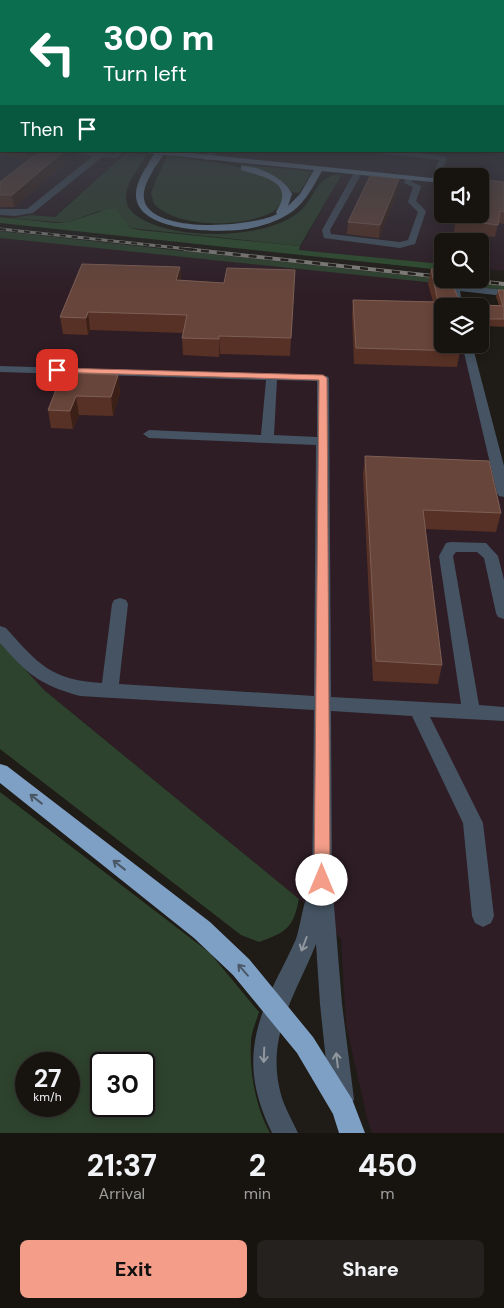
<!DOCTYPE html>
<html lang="en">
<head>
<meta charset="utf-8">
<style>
  body { margin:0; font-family:"DM Sans",sans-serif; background:#24211e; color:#f1f3f6; height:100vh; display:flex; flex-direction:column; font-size:19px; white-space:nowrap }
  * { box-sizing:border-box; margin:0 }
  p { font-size:16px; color:#9e9e9f }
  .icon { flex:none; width:28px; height:28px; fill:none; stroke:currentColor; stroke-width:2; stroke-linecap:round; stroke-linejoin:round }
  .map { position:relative; height:1133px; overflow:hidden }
  .side { display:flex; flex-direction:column; background:#171410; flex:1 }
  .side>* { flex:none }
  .top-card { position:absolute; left:0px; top:0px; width:505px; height:152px; box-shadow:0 2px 12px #0003,0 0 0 1px #363330; background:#0b6e4f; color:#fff; overflow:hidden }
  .buttons { position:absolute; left:434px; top:168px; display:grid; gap:10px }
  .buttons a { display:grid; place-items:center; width:55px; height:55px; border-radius:8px; background:#171410; box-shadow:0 2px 12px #0003,0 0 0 1px #363330; font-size:25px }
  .speed { position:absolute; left:15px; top:1052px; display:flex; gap:10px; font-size:25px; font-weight:700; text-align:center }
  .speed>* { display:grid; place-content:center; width:65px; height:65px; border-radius:50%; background:#171410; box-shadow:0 2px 12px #0003,0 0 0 1px #363330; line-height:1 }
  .speed small { font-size:12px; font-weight:400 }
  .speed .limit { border:2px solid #111; border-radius:8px; background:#fff; color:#111 }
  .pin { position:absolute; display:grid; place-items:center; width:42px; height:42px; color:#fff; margin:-21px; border-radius:10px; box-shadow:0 2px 8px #0006 }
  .me { position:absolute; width:55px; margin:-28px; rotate:0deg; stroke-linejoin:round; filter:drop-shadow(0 0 4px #0008) }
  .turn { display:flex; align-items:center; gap:18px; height:105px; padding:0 20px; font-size:22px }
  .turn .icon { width:65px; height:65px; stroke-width:2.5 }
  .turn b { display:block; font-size:35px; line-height:42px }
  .then { display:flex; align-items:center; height:48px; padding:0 20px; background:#0003; gap:10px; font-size:19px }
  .eta { display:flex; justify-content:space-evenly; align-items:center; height:85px; text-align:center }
  .eta b { font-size:30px; font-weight:800; line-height:35px }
  .button { display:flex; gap:10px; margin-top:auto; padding:10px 20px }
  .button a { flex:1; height:58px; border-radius:8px; background:#f49e89; color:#111; font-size:20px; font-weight:800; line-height:58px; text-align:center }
  .button a+a { background:#24211e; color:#f1f3f6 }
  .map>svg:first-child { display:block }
  .industrial { fill:#2e1d25; fill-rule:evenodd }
  .green { fill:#2e432e; fill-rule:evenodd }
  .forest { fill:#2d4e2d }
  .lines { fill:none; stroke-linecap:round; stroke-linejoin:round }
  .minor { fill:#455362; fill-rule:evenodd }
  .major { fill:#6e8aa9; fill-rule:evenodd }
  .highway { fill:#7ea0c5; fill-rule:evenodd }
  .rail-far1-casing { stroke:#86837e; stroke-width:3 }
  .rail-casing { stroke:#86837e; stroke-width:4 }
  .rail-far1 { stroke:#1f1b16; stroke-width:2; stroke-dasharray:6; stroke-linecap:butt }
  .rail { stroke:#1f1b16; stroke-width:2.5; stroke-dasharray:8; stroke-linecap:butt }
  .major-bridge { stroke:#6e8aa9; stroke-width:8 }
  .wall { fill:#573125 }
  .shaded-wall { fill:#3a2016 }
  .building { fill:#68453a; stroke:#7d5f55 }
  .oneway { stroke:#4a5765 }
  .oneway2 { stroke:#91979e }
  .route { fill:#f49e89; stroke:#9f6759 }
</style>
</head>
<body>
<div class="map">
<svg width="504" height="1133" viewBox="0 0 504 1133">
  <rect width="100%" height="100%" fill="#1f1b16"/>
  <!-- industrial -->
  <path class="industrial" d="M0,136L1,151L127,152L54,217L31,215L11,218L0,217Z
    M504,136V271L480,268V241H442V264L299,250L342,174L239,164L203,152L504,151ZM442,176H480V214H442Z
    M0,238L454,284L459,306H442V344H468L504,495V1133H372L367,1118L346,1025L341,939L299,899L44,690L0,642Z"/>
  <!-- green -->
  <path class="green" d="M127,152L147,154C136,173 112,199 137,216C172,241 266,240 299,212C317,197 314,176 342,174L300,246L130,228L117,209L99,211L66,223L11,218L31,215L55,217Z
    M167,156C196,160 256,165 278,184C282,186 284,193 286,197C283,201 281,207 277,209C249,229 178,229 154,204L151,193L154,185Z
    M239,164L309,171L312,172L299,193L292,192C280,172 253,175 239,164Z
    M0,231L504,286V290L0,238Z
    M0,642L44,690L299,899C293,929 286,932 259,942L241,935L0,749Z
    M0,792L210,953L259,1012C256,1022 251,1033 251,1042C249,1072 256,1108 270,1133H0ZM26,1064H69V1106H26ZM101,1064H144V1106H101Z"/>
  <!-- forest -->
  <path class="forest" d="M108,209H117L130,228L139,230L300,246L299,250L442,264V270L0,223V217L55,223H66Z"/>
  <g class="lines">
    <!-- minor -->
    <path class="minor" d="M62,151H108L107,153L115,154L117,151H125L117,158L102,157L33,213L15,216L0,215V209H27L93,156Z
      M209,151H217L210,160H204L203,158Z
      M373,151H401L443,156L447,158L439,180L435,182L431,180L439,160L377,153Z
      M355,171L362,173L330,230L331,234L400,242L408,240L418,212L408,202L413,187L404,183L407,176H410L414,178L412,182L421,186L416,201L426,211L415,244L400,248L324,238L322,230Z
      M458,285L504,290V296L460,291L463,306H453L450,290Z
      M462,344H472L504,466V497L499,496L497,493Z
      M0,366L327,376L329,378L331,697L461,704L439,556L446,543L451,542L486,543L498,556L504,580V619L498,617L496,613L484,558L477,552H456L453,556L479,705L504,707V721L430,717L483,823L494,916L491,923L483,927L475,923L472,916L463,823L412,716L331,711L332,881L342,1004L354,1099L351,1108L342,1111L333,1108L330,1099L320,1004L316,944C294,999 263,1039 283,1101C287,1112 293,1122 298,1133H272C244,1075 249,1037 276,980C283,966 290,953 296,939C301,925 303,898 312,888L314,710L80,696C40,685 27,674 0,643V626L6,628C38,664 51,680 102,683L112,604L114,600L120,598L126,600L128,604L119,684L314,696L316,445L149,438L143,434L149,430L261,435L266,380L0,372ZM277,380L317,381V437L274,435Z"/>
    <!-- major -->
    <path class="major" d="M0,136H1V139H0Z
      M142,151H171L442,179V183L322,171C314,185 306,201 293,211C279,221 263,226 247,229C221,233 138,233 136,196C135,184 144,171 150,161L157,163C151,175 140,189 145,203C158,234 252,227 277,214L276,212C296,182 264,177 241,170V166C258,165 286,179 292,194L288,206L300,194L314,170L146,153Z"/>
    <!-- highway -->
    <path class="highway" d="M0,764L7,766L210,922L249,959L313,1037L352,1099L365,1133H339L333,1114L297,1053L233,975L194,938L0,783Z"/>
    <!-- rail-far1 casing -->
    <g class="rail-far1-casing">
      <path id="rail-far1" d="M0,229L197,250"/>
    </g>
    <!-- rail casing -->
    <g class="rail-casing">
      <path id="rail" d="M185,249L442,277
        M459,279L504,284"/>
    </g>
    <!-- rail-far1 -->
    <use href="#rail-far1" class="rail-far1"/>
    <!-- rail -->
    <use href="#rail" class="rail"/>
    <!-- major-bridge -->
    <path class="major-bridge" d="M153,163L161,151"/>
  </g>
  <!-- wall -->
  <path class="wall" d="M504,136V154L471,151H504Z
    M1,141V151H38L28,159L0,156V142Z
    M66,163L14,207H0V182Z
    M504,182V224L498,223L495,237L454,232L456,220Z
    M398,191L379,238L347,234L348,222Z
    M180,267L181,280L224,283L295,270L290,356L220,354L219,357L183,355L182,338L183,333L90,330L88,335L63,334L60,317Z
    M431,269L448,286L459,300L458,306H442L460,351L457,367L354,364L352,315L353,300L433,302L428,284Z
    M498,290H504V327L487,326L483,312L485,305H499L496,297Z
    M118,375L120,393L113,416L79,415L73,429L51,428L48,410L68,382Z
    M365,456L501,513L496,532L425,529L442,665L438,684L373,681L363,475Z"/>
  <!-- shaded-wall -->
  <path class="shaded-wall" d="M27,151H38L28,159Z
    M64,151L66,163L14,207L12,195Z
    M399,179L398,191L379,238L380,225Z
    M180,267L181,284L176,280Z
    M88,312L90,330L88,335L86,318Z
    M219,336L220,354L219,357Z
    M118,375L120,393L113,416L111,397Z
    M76,396L79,415L73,429L70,411Z"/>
  <!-- building -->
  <path class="building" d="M40,151H64L12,195H0V182Z
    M370,176L399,179L380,225L348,222Z
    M480,179L504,182V212L500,211L498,225L456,220L458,214H480Z
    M82,264L180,267L176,280L224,283L227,268L295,270L291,338L219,336V339L182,338L187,315L88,312L86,318L60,317Z
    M431,269L442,270V279H449L448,286H453L459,300L446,299L445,302H449L450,306H442V344H459L460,351L356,348L353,300L438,302Z
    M498,290H504V319H489L485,305L503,306Z
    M72,373L118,375L111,397L76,396L70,411L48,410L59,382H68Z
    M365,456L489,461L501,513L423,510L442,665L376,661Z"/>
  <!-- one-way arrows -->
  <defs><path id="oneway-shaft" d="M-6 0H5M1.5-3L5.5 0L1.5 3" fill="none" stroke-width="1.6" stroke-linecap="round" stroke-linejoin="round" transform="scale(1.25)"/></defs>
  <g class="oneway">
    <use href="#oneway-shaft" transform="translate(36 799) rotate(-142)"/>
    <use href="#oneway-shaft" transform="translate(119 865) rotate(-142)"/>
    <use href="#oneway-shaft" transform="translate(243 970) rotate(-131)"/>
  </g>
  <g class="oneway2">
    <use href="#oneway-shaft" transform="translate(304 944) rotate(111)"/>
    <use href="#oneway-shaft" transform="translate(264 1055) rotate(92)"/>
    <use href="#oneway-shaft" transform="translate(337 1060) rotate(-97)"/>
  </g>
  <!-- sky -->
  <linearGradient id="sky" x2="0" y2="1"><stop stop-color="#110f0c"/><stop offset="0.46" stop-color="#3c3f47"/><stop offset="1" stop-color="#3c3f47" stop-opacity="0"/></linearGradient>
  <rect width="504" height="295" fill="url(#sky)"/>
  <!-- route -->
  <path class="route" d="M57,368L323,375L327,378L330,880L328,886L322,888L317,886L314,880L319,380L54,372V369Z"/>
</svg>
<div class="buttons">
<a><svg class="icon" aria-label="sound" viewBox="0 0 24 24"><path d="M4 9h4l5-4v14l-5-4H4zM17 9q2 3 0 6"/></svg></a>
<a><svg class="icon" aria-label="search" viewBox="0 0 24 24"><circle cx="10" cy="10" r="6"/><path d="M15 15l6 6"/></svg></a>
<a><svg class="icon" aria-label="layers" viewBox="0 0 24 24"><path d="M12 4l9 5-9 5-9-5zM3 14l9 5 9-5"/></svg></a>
</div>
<div class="speed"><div>27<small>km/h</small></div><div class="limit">30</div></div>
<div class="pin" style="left:57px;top:370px;background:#d93025"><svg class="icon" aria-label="arrive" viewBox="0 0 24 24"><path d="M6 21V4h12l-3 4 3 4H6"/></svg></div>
<svg class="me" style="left:322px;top:880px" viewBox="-20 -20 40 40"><circle r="19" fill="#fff"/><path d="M0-13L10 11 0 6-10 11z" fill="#f49e89"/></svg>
<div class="top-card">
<div class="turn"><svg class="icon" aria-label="left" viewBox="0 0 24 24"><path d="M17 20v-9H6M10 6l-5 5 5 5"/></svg><div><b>300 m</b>Turn left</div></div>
<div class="then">Then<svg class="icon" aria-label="arrive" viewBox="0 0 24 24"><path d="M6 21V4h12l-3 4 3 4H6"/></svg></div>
</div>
</div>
<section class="side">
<div class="eta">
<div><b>21:37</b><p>Arrival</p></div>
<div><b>2</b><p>min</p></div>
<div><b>450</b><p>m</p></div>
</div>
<div class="button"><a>Exit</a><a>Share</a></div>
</section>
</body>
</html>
